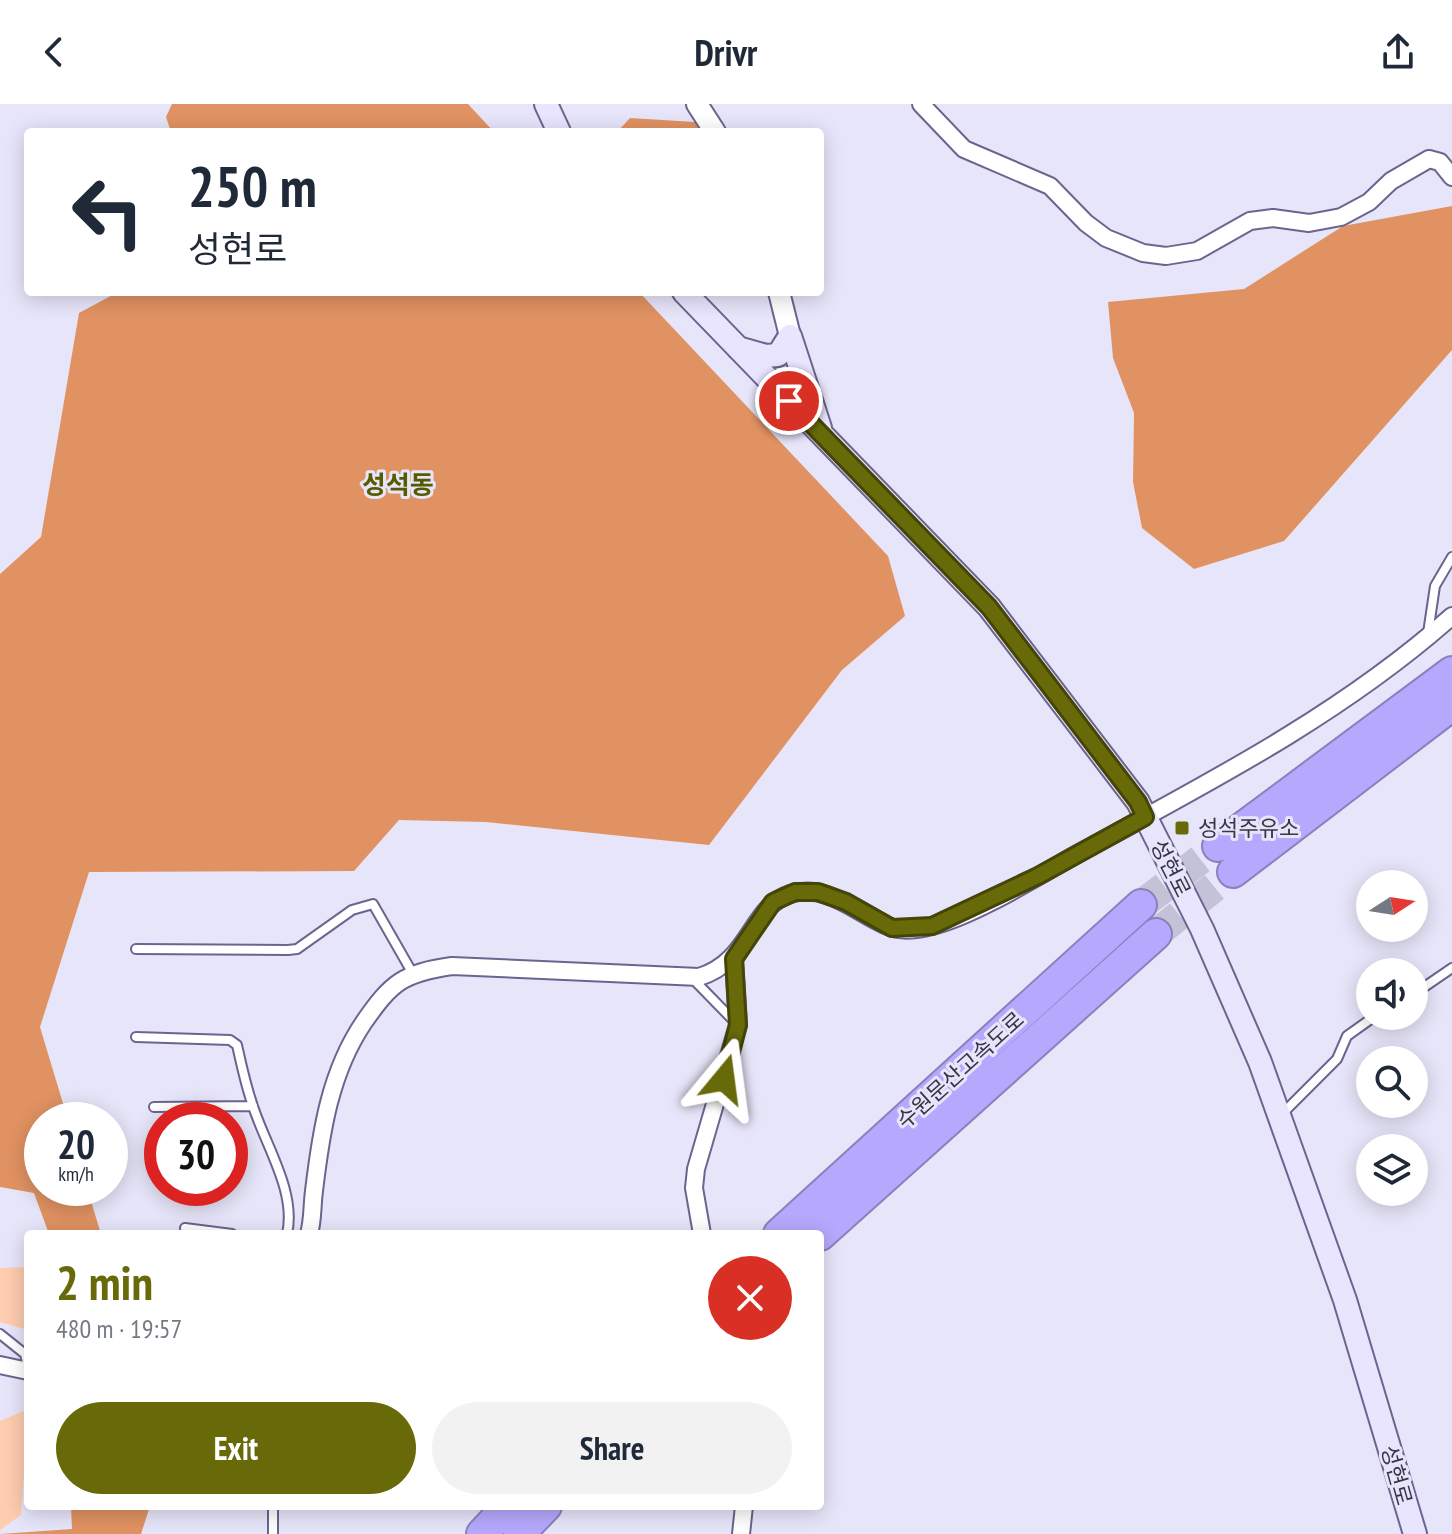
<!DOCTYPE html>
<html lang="en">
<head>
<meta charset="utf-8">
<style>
  body { margin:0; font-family:"PT Sans Narrow","Noto Sans KR",sans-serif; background:#f2f2f3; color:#1f2937; height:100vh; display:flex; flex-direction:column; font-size:30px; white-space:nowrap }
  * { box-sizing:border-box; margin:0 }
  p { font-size:26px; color:#747a83 }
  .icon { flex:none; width:44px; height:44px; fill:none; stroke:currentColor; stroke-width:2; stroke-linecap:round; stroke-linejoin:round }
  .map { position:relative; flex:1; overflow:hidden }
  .details { position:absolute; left:24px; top:1126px; width:800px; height:280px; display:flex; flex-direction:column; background:#fff; border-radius:8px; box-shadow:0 4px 20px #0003 }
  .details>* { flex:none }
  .banner { position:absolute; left:24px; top:24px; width:800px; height:168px; border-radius:8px; box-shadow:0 4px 20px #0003; background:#fff; color:#1f2937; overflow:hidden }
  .needle { width:52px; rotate:78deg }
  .buttons { position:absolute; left:1356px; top:766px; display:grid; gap:16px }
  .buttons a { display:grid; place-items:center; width:72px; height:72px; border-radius:50%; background:#fff; box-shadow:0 4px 20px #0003; font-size:40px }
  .speed { position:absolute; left:24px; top:998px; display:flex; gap:16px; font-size:40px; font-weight:700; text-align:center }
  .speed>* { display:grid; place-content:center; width:104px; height:104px; border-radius:50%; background:#fff; box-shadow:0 4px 20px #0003; line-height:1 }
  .speed small { font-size:20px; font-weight:400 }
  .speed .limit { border:12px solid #d22; background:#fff; color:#111 }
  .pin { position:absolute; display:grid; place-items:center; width:68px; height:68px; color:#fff; margin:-34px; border:4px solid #fff; border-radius:50%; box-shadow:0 2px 8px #0007 }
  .me { position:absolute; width:88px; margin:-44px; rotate:16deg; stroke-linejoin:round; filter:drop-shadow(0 0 6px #0008) }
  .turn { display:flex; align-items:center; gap:28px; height:168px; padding:0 32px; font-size:36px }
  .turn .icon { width:104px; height:104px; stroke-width:2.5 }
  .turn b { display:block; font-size:56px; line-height:68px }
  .round { display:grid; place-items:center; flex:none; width:84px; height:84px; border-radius:42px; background:#f2f2f3 }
  .summary { display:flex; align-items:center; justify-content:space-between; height:136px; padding:0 32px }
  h1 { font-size:48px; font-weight:600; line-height:60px; color:#686a09 }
  .action { display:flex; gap:16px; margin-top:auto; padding:16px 32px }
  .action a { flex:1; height:92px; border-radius:48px; background:#686a09; color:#fff; font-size:32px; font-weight:600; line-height:92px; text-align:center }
  .action a+a { background:#f2f2f3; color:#1f2937 }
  header { display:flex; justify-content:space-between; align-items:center; height:104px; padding:0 32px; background:#fff; font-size:36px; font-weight:600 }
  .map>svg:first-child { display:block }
  .green { fill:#feccaf }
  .forest { fill:#e19262 }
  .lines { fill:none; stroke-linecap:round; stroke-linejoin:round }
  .motorway-tunnel { stroke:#c4c2d6; stroke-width:30; stroke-dasharray:30 15; stroke-linecap:butt }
  .service-casing { stroke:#6b648f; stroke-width:12 }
  .minor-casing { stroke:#6b648f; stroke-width:20 }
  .tertiary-casing { stroke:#6b648f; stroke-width:24 }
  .secondary-casing { stroke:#6b648f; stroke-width:26 }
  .motorway-casing { stroke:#8a80be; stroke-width:34 }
  .service { stroke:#fff; stroke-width:8 }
  .minor { stroke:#fff; stroke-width:16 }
  .tertiary { stroke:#fff; stroke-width:20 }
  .secondary { stroke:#e9e5fe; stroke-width:22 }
  .motorway { stroke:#b6a8fd; stroke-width:30 }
  .route-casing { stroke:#444506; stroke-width:20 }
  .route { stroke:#686a09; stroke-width:14 }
  .poi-dot { fill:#686a09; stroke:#e7e5f9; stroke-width:3 }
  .labels { text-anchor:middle; stroke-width:6; stroke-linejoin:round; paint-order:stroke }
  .poi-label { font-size:22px; fill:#383548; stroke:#e7e5f9; text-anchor:start }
  .street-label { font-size:22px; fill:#383548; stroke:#e7e5f9 }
  .quarter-label { font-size:26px; font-weight:bold; fill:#585a00; stroke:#e7e5f9 }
</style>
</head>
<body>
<header><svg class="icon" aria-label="back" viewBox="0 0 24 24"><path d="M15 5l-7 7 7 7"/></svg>Drivr<svg class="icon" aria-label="share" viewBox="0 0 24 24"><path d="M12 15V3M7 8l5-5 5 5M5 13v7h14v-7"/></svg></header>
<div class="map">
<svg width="1452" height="1430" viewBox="0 0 1452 1430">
  <rect width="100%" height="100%" fill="#e7e5f9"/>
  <!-- green -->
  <path class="green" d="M28,1163V1226L0,1218V1164Z
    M28,1305C28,1341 23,1375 21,1411L0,1426V1317Z"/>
  <!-- forest -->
  <path class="forest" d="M172,0H468L494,28H171L166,13Z
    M630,14L695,18L701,28H617Z
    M1452,102V246L1284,437L1194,465L1142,424L1133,378L1134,309L1113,254L1108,198L1244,185L1343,122Z
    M118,188H639L888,452L905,512L842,566L709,741L486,718L399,716L354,767L89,768L40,923L68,1016H42V1084H87L101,1130H49L34,1089L0,1083V470L41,433L79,209Z
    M71,1402H150L141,1430H0L72,1425Z"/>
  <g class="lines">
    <!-- motorway-tunnel -->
    <path class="motorway-tunnel" d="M1141,801L1218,742
      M1156,830L1233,768"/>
    <!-- service casing -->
    <g class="service-casing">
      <path id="service" d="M1428,529L1435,482L1452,453
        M136,845L288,846L297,845L352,806L373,800L413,870
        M692,874L735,918
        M1414,890L1452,864
        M136,933L230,936L237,941C241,959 245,978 251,996C263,1038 297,1086 287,1130
        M154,1003L253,1002
        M1283,1009L1337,955L1347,932L1375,912
        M185,1124L232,1130
        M0,1230L25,1250L28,1262
        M273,1402V1430"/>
    </g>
    <!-- minor casing -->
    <g class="minor-casing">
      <path id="minor" d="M921,0L964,45L1050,82L1086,119L1106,134L1143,149L1166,152L1197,147L1250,117L1273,114L1309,119L1341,113L1369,98L1391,77L1429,55L1440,58L1452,73
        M309,1130C313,1116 312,1102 314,1087C321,1028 330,968 364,918C392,878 403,869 452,862L699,873C751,857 750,803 790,790C828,778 858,811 890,823C903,828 920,825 932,822C974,812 1040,771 1079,749C1208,679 1342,610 1452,512
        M702,1130L694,1084L696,1065L738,921L734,855
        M0,1261L28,1267
        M741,1430L744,1402"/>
    </g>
    <!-- tertiary casing -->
    <g class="tertiary-casing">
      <path id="tertiary" d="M697,0L715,28
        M779,188L790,232"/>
    </g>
    <!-- secondary casing -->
    <g class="secondary-casing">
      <path id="secondary" d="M546,0L559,28
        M684,188L989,503L1138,698L1202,825L1260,958L1345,1196L1415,1430
        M738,244L766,252L778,251L790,232L820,324"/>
    </g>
    <!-- motorway casing -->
    <g class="motorway-casing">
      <path id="motorway" d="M1218,742L1452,568
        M1233,768L1452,601
        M779,1130L1141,801
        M820,1131L1156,830
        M482,1430L508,1402
        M519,1430L546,1402"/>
    </g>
    <!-- service -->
    <use href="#service" class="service"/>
    <!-- minor -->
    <use href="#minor" class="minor"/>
    <!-- tertiary -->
    <use href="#tertiary" class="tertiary"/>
    <!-- secondary -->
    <use href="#secondary" class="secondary"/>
    <!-- motorway -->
    <use href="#motorway" class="motorway"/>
  </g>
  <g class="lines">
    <!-- route casing -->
    <g class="route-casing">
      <path id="route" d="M724,975L738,921L734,855L773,798L795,788H818L846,798L892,824L932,822L1038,772L1145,713L1138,698L989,503L789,297"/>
    </g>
    <!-- route -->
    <use href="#route" class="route"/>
  </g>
  <!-- markers -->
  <rect class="poi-dot" x="1174" y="716" width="16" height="16" rx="4"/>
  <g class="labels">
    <!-- poi labels -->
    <g class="poi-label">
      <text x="1198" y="732">성석주유소</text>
    </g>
    <!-- street labels -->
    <g class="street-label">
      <text transform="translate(1171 764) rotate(63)" y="8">성현로</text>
      <text transform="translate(960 966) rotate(-42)" y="8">수원문산고속도로</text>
      <text transform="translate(1397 1371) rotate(74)" y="8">성현로</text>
    </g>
    <!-- quarter labels -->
    <g class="quarter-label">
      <text x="398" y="390">성석동</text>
    </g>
  </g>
</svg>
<div class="buttons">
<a><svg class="needle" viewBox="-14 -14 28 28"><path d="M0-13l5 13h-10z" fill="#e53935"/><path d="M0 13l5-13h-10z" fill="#747a83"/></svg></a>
<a><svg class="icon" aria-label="sound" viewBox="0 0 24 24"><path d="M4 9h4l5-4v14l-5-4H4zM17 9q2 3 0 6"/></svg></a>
<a><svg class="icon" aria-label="search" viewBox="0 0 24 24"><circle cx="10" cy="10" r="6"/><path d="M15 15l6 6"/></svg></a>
<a><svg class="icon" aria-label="layers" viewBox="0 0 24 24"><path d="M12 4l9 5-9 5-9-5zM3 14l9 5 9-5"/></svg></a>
</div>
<div class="speed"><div>20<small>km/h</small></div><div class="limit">30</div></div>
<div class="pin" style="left:789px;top:297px;background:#d93025"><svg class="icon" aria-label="arrive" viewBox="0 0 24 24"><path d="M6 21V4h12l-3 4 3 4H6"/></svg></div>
<svg class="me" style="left:724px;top:975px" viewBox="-20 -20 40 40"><path d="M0-17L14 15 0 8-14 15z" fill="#686a09" stroke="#fff" stroke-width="4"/></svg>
<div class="banner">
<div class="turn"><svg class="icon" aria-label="left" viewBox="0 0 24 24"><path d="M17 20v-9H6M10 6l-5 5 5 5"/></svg><div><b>250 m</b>성현로</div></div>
</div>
<section class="details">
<div class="summary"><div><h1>2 min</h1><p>480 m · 19:57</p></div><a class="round" style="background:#d93025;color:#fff"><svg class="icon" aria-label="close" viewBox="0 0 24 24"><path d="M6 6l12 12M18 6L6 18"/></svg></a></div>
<div class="action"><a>Exit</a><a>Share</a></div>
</section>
</div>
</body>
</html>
